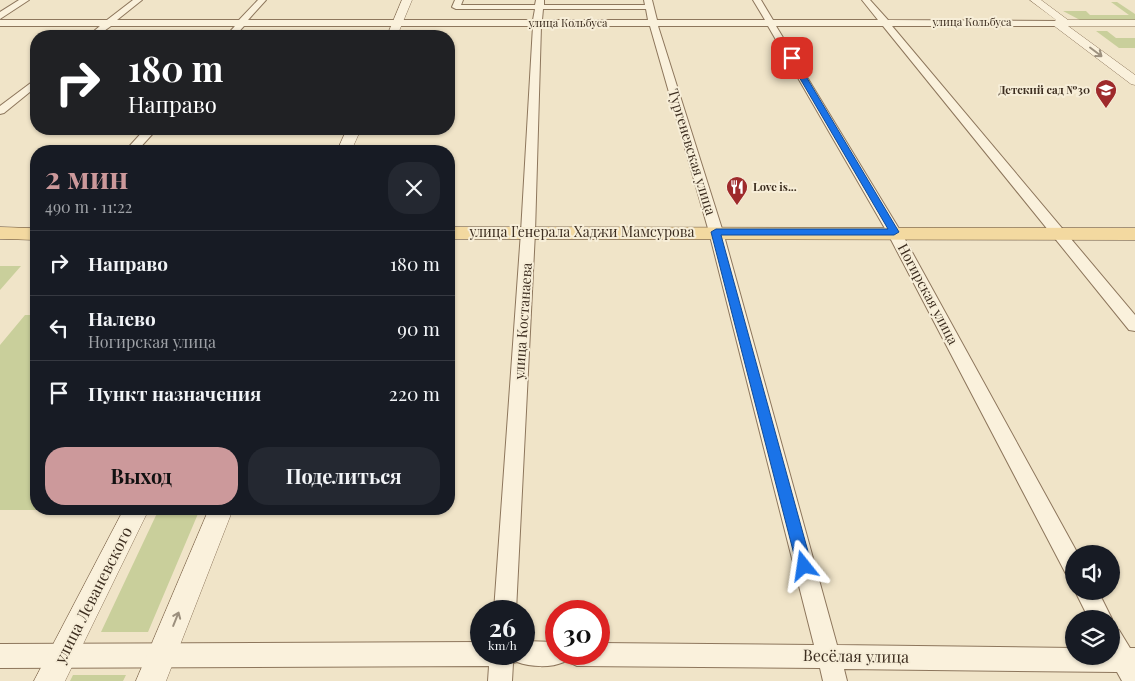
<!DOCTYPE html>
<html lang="ru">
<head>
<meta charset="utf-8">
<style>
  body { margin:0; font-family:"Playfair Display",serif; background:#242831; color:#f1f3f6; height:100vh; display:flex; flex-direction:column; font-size:19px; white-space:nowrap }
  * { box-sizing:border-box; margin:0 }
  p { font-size:16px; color:#9ea1a6 }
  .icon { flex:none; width:28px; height:28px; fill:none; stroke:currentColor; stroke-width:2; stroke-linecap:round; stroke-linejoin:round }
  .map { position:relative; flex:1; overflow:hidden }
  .details { position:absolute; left:30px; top:145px; width:425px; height:370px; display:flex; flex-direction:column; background:#171b24; border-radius:20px; box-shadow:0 1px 4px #0004 }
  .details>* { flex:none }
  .banner { position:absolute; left:30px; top:30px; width:425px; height:105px; border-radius:20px; box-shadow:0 1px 4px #0004; background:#202124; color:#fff; overflow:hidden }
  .fabs { position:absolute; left:1065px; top:545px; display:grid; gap:10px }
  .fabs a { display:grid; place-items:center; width:55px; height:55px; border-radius:50%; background:#171b24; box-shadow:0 1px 4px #0004; font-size:25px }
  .speed { position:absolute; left:470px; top:600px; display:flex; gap:10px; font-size:25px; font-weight:700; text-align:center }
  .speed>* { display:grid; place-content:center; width:65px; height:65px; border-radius:50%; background:#171b24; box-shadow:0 1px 4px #0004; line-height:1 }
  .speed small { font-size:12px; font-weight:400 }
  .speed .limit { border:8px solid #d22; background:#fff; color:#111 }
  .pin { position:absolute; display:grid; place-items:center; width:42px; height:42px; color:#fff; margin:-21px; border-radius:10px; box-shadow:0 2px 8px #0006 }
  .me { position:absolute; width:55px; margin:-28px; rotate:345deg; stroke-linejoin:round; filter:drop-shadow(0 0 4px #0008) }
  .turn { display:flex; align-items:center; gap:18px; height:105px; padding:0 15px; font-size:22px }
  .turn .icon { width:65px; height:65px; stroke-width:2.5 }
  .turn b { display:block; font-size:35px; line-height:42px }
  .round { display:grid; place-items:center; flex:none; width:52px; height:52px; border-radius:20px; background:#242831 }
  .overview { display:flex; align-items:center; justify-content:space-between; height:85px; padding:0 15px }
  h1 { font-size:30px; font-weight:700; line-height:38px; color:#cc999b }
  .cta { display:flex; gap:10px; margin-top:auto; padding:10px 15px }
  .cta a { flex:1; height:58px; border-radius:20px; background:#cc999b; color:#111; font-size:20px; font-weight:700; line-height:58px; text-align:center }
  .cta a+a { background:#242831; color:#f1f3f6 }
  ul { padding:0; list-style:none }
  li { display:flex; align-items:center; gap:15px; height:65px; padding:0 15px; border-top:1px solid #363941 }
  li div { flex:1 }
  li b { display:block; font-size:19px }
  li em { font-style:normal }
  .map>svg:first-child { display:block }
  .green { fill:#c9cf9b }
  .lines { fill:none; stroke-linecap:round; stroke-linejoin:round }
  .minor-casing { stroke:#8d765c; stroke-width:2 }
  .tertiary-casing { stroke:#8d765c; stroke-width:1 }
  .primary-casing { stroke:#5b4430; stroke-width:1 }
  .minor { fill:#faf1dc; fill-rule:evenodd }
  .tertiary { fill:#faf1dc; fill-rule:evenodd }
  .primary { fill:#f3d9a0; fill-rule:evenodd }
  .oneway { stroke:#9c907e }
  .route { fill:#1a73e8; stroke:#114b97 }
  .labels { text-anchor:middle; stroke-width:4; stroke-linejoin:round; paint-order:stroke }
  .far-street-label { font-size:11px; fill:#3d2e20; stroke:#f7eed8 }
  .far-poi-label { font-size:11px; font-weight:bold; fill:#3d2e20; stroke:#f7eed8; text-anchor:end }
  .street-label { font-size:14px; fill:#3d2e20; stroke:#f7eed8 }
  .near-street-label { font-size:16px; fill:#3d2e20; stroke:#f7eed8 }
</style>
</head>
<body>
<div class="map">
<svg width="1135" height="681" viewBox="0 0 1135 681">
  <rect width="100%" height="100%" fill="#f0e4c8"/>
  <!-- green -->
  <path class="green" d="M1111,2H1117L1135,14V21L1080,20L1063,11H1086L1090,15H1129Z
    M1096,31H1107L1116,38H1135V48H1119Z
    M0,266H21L0,290Z
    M25,315H36V509L74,510H0V345Z
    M159,509H200L148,632H101Z
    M73,675H126L123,681H70Z"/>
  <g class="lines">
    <!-- minor casing -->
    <g class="minor-casing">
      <path id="minor" d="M19,0H29L0,19V12Z
        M133,0H142L117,20H239L258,0H266L248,20H533L535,9H456L452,7L455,0H463L461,5H535L536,0H544V5H645L644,0H652L657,20H765L753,0H761L773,20H878L862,0H870L888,20L1060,21V25L1057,26H892L1135,315V331L1129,330L883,26H776L901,232L1078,554H1074V577L1066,574L887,232L768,26H658L723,232L837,645L1074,648V656H1111V627L1119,630L1130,648H1135V681H1122L1117,672L844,669L847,681H823L820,668L577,666L569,662L566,657L564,662C551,668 530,667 517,662L513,663L512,681H488L489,666L0,668V644L481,642V654H524V641L556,642V654H599V643L814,645L709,232L650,26H541L535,232L516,611H494L521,232L533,26H244L235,36H226L235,26H111L97,36H88L100,26H0V20H107ZM543,9H646L648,20H542Z
        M36,79V87L4,113L0,114V106Z
        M145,129H157L137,151H125Z
        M1075,591H1098L1112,619L1111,622V619H1089Z"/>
    </g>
    <!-- tertiary casing -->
    <g class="tertiary-casing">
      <path id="tertiary" d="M402,0H412L397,36H387Z
        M1030,0H1041L1068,20H1135V26H1068L1135,75V85L1131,84L1053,25L1052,23L1056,20Z
        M347,129H361L351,151H337Z
        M124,509H149L65,681H34Z
        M209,509H233L166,681H136Z"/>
    </g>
    <!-- primary casing -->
    <g class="primary-casing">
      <path id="primary" d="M0,227L36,228V240L0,239Z
        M449,227L1135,228V240L449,239Z"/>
    </g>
    <!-- minor -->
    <use href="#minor" class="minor"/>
    <!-- tertiary -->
    <use href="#tertiary" class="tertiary"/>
    <!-- primary -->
    <use href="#primary" class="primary"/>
  </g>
  <!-- one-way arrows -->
  <defs><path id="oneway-shaft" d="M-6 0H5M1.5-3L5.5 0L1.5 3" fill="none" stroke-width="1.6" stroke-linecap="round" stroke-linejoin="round" transform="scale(1.25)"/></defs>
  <g class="oneway">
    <use href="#oneway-shaft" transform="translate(1096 52) rotate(37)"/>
    <use href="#oneway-shaft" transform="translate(176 619) rotate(-68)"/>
  </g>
  <!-- route -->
  <path class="route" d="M789,57L795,58L899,232L894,235H721L812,566L810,571L804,573L799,571L797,566L711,232L716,229H888L788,58Z"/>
  <!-- icons -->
  <defs>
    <g id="school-pin" transform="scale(1.125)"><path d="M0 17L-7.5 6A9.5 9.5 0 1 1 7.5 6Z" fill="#9e2a2b" stroke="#f7eed8"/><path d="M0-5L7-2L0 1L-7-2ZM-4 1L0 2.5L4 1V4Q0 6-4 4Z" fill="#fff"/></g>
    <g id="restaurant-pin" transform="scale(1.125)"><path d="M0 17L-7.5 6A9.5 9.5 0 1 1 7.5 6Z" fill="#9e2a2b" stroke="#f7eed8"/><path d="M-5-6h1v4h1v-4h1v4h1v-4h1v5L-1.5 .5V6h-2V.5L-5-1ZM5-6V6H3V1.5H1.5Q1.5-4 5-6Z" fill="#fff"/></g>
  </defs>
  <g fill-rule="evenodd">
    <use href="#school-pin" x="1106" y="90"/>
    <use href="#restaurant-pin" x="737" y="187"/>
  </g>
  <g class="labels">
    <!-- far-street labels -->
    <g class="far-street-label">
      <text x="972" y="26">улица Кольбуса</text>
      <text x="568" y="27">улица Кольбуса</text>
    </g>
    <!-- far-poi labels -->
    <g class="far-poi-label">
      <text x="1090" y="94">Детский сад №30</text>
      <text x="753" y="191" text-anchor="start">Love is...</text>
    </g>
    <!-- street labels -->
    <g class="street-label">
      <text transform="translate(692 152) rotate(73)" y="5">Тургеневская улица</text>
      <text x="582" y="237">улица Генерала Хаджи Мамсурова</text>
      <text transform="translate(928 294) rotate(62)" y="5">Ногирская улица</text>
      <text transform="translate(523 321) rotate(-86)" y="5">улица Костанаева</text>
    </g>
    <!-- near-street labels -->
    <g class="near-street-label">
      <text transform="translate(93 595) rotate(-63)" y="6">улица Леваневского</text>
      <text transform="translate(856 656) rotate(1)" y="6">Весёлая улица</text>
    </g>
  </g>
</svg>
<div class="fabs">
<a><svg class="icon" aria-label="sound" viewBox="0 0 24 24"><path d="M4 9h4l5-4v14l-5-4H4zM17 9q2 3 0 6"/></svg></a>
<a><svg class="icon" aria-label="layers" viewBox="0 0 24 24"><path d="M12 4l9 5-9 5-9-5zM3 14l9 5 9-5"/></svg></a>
</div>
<div class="speed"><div>26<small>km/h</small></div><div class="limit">30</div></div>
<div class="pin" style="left:792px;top:58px;background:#d93025"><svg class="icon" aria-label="arrive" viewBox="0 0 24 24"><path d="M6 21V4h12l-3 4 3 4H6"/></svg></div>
<svg class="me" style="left:804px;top:566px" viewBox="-20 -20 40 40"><path d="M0-17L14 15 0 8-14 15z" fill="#1a73e8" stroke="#fff" stroke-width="4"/></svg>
<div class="banner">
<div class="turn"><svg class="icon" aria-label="right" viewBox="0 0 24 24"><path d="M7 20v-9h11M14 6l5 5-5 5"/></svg><div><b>180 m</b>Направо</div></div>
</div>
<section class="details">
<div class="overview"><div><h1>2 мин</h1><p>490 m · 11:22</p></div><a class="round"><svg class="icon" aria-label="close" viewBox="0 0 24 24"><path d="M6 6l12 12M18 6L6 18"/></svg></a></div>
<ul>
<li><svg class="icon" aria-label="right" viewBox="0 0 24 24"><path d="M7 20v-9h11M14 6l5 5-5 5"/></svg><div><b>Направо</b></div><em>180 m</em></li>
<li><svg class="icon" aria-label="left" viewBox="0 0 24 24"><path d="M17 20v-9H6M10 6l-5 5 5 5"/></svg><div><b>Налево</b><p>Ногирская улица</p></div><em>90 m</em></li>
<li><svg class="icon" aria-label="arrive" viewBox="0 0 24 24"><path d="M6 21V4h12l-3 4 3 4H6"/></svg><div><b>Пункт назначения</b></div><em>220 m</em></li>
</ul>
<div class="cta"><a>Выход</a><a>Поделиться</a></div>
</section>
</div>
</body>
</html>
